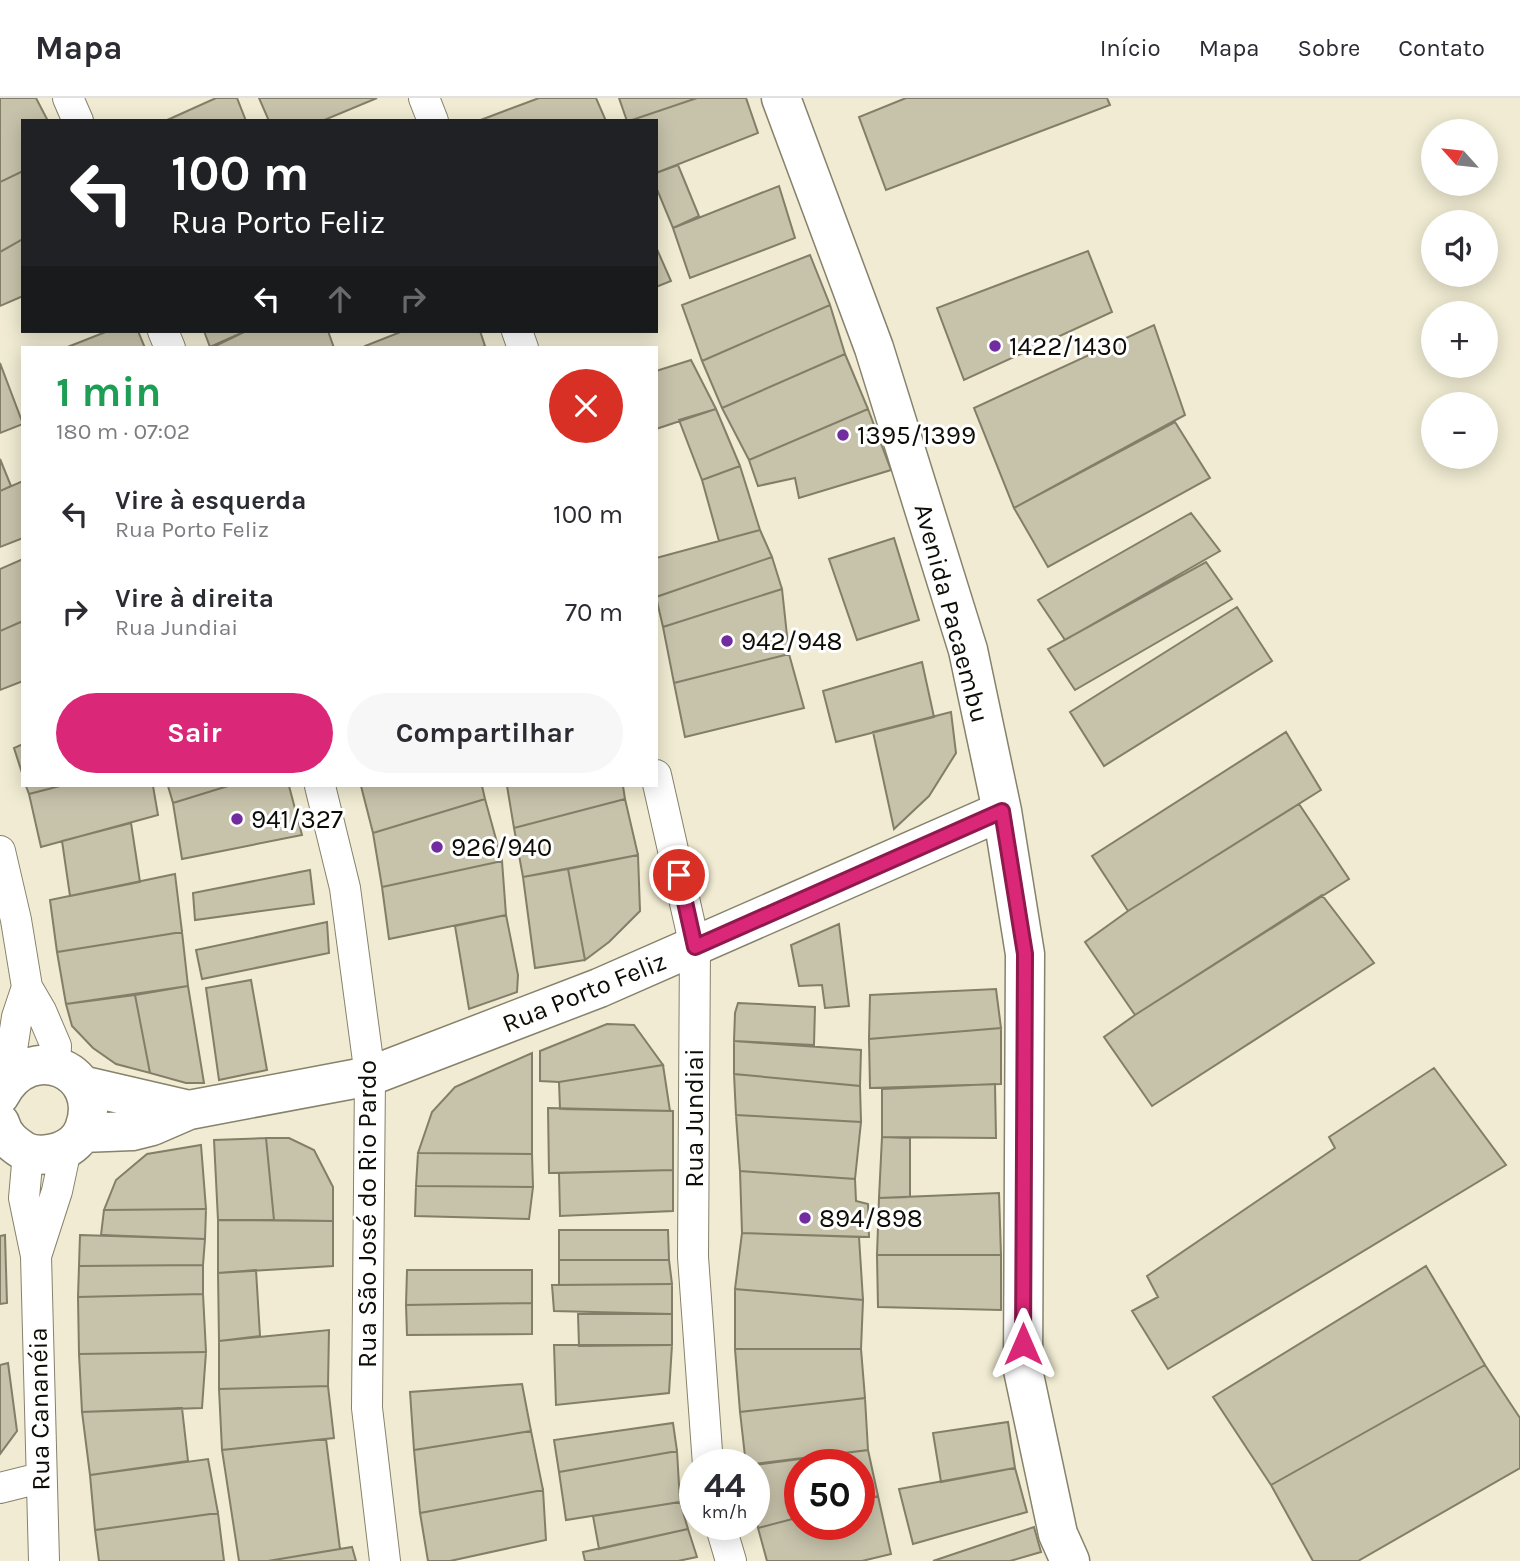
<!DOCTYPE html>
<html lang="pt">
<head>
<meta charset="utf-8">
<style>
  body { margin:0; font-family:Karla,sans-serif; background:#f7f7f7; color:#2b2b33; height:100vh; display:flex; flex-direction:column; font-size:26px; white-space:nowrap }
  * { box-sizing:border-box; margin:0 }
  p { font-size:23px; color:#7c7c81 }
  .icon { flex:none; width:38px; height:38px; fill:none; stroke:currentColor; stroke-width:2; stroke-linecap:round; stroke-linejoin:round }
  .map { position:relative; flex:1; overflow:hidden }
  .drawer { position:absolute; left:21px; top:248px; width:637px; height:441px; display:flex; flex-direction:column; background:#fff; border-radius:0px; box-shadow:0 4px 18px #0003 }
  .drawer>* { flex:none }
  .top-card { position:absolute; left:21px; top:21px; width:637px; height:214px; border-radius:0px; box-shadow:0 4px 18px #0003; background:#202124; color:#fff; overflow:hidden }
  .needle { width:46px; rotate:297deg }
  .buttons { position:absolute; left:1421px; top:21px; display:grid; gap:14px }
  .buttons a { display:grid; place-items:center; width:77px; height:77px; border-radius:50%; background:#fff; box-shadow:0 4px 18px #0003; font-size:35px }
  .speed { position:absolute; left:679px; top:1351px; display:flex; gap:14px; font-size:35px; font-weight:700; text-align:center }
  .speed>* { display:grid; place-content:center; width:91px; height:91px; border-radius:50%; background:#fff; box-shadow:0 4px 18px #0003; line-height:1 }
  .speed small { font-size:18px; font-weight:400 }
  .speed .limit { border:10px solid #d22; background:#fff; color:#111 }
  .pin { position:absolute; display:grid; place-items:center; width:60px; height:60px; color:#fff; margin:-30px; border:4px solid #fff; border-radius:50%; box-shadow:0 2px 7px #0007 }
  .me { position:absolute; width:77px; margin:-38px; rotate:0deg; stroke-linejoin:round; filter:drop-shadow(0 0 5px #0008) }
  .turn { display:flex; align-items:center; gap:24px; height:147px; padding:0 35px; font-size:32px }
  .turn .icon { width:91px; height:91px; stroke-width:2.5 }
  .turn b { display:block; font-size:49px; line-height:60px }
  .lanes { display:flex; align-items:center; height:66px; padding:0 35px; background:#0003; justify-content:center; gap:35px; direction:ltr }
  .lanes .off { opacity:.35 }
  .round { display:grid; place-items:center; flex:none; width:74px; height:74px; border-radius:37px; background:#f7f7f7 }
  .head { display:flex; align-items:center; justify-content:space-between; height:119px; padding:0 35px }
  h1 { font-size:42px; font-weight:700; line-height:52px; color:#1e9e55 }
  .cta { display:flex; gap:14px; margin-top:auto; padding:14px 35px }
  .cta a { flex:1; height:80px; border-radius:42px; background:#db2777; color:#fff; font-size:28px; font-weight:700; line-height:80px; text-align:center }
  .cta a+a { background:#f7f7f7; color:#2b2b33 }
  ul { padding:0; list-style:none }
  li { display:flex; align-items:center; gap:21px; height:98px; padding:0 35px }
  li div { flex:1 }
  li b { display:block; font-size:26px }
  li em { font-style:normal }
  header { display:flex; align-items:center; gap:42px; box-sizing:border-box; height:98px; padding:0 35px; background:#fff; border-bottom:2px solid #e1e1e2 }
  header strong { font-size:33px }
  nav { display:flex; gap:38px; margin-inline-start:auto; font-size:24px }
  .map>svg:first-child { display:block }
  .building { fill:#c7c2aa; stroke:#827e67; stroke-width:2 }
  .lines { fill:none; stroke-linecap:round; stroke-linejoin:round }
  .street-casing { stroke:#86826b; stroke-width:32 }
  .secondary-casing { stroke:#86826b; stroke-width:41 }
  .street { stroke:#fff; stroke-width:30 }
  .secondary { stroke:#fff; stroke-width:38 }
  .route-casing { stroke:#8e194d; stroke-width:18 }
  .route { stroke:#db2777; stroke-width:12 }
  .poi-dot { fill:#712ca0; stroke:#fff; stroke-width:2.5 }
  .labels { text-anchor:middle; stroke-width:6; stroke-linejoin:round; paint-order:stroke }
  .poi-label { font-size:26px; fill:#0e0d05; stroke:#fff; text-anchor:start }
  .street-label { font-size:26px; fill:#0e0d05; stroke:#fff }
</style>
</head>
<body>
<header>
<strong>Mapa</strong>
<nav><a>Início</a><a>Mapa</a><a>Sobre</a><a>Contato</a></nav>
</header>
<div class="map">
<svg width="1520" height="1463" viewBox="0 0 1520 1463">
  <rect width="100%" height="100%" fill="#f0ebd2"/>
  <!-- building -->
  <path class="building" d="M0,0H36L48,23H23V73L0,84Z
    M216,0H237L246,23H165Z
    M259,0H377L322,23H269Z
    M539,0H596L606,23H478Z
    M619,0H697L629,23H627Z
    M697,0H746L758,35L656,75V23H629Z
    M906,0H1107L1110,7L886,92L859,19Z
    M678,67L699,118L673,130L656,89V75Z
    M23,73V141L0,154V84Z
    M779,88L795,140L690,180L673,130Z
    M23,141V198L0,208V154Z
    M656,149L671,183L656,189Z
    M1088,153L1112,214L964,282L937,210Z
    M810,157L830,207L702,263L682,207Z
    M830,207L845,256L722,310L702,263Z
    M1154,227L1185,317L1014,410L974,310Z
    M108,233H138L145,250H65Z
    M204,233H246L210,249Z
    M246,233H328L334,250H211Z
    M403,233H480L485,248L480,250H366L365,248Z
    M845,256L868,311L749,362L722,310Z
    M691,262L716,311L656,331V273Z
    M0,265L23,326L0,335Z
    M716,311L740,368L702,382L679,322Z
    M868,311L891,372L799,400L795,380L758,388L749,362Z
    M1175,324L1210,380L1048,469L1014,410Z
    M0,361L11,388L0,393Z
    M740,368L760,432L719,443L702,382Z
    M23,383V440L0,449V393Z
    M1191,415L1220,453L1065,542L1038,502Z
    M760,432L772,459L656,499V460Z
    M894,440L919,522L857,542L829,461Z
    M772,459L782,491L663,529L656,499Z
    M23,461V523L0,533V471Z
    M1206,464L1232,501L1075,592L1048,551Z
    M782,491L789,556L674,585L663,529Z
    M1237,509L1272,563L1104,668L1070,614Z
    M23,523V583L0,592V533Z
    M789,556L804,610L685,639L674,585Z
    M922,564L934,619L836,644L823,593Z
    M951,614L956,655L929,698L894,731L873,634Z
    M1286,634L1321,692L1128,813L1092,758Z
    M23,646V678L14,650Z
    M26,688H60L29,696Z
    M60,688H153L158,717L41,749L29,696Z
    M168,688H228L173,705Z
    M228,688H289L302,737L182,761L173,705Z
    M361,688H482L485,701L373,735Z
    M507,688H623L625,701L514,730Z
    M485,701L502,763L382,789L373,735Z
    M625,701L638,757L523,779L514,730Z
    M1299,706L1349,781L1135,917L1085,844L1128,813Z
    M131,725L140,784L70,798L62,743Z
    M638,757L640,813L609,844L585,862L568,771Z
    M502,763L506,817L389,841L382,789Z
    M568,771L585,862L535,870L523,779Z
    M310,772L314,806L195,822L193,795Z
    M175,776L182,834L57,854L50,802Z
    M1322,797L1374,865L1152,1008L1104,939L1135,917Z
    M506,817L518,877L517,894L469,911L455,828Z
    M327,824L329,855L202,881L196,852Z
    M839,826L849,908L825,910L822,887L799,888L791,847Z
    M182,834L188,888L66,906L57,854Z
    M251,882L267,972L219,982L206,890Z
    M188,888L204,985H186L150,975L135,897Z
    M996,891L1001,930L869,941L870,897Z
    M135,897L150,975L116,966L93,950L72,928L66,906Z
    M738,905L815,909L814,947L734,943L735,915Z
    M607,926L634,927L663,967L559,984L540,983V953Z
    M1001,930V986L870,990L869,941Z
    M734,943L861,952L860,988L734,976Z
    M532,955V1056L418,1055L432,1014L455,989Z
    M663,967L670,1013L560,1011L559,984Z
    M1434,970L1506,1067L1168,1271L1132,1213L1158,1199L1147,1178L1335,1050L1329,1039Z
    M734,976L860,988L861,1024L736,1017Z
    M995,986L996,1040L882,1039V991Z
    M548,1010L673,1013V1072L549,1075Z
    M736,1017L861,1024L855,1081L740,1073Z
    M882,1039L910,1040V1099L879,1100Z
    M266,1040L274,1122H218L214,1042Z
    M266,1040H289L314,1052L333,1089V1123L274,1122Z
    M201,1047L206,1111L104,1112L116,1082L147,1056Z
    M418,1055L532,1056L533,1089L416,1088Z
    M673,1072V1113L560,1118L559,1075Z
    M740,1073L855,1081L856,1103L868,1106L869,1139L742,1135Z
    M416,1088L533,1089L529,1121L415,1118Z
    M999,1095L1001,1157H877L879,1100Z
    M206,1111L205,1141L101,1137L104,1112Z
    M218,1122L333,1123V1168L218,1175Z
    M559,1132H668L669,1162H559Z
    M742,1135L859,1139L863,1202L735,1191Z
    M5,1137L7,1205L0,1206V1138Z
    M80,1137L205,1141L203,1167L79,1168Z
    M877,1157H1001V1212L878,1209Z
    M559,1162H669L672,1186L559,1187Z
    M203,1167V1196L78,1199L79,1168Z
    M1426,1168L1485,1267L1271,1387L1213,1299Z
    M256,1172L260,1238L219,1243L218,1175Z
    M407,1172H532V1205L406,1207Z
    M672,1186V1216L554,1213L552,1187Z
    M735,1191L863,1202L861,1251H735Z
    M203,1196L206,1254L79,1256L78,1199Z
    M532,1205V1236L407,1237L406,1207Z
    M578,1216H672V1247L579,1248Z
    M329,1232L328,1288L219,1291V1243Z
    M554,1247H672L669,1295L556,1307Z
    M735,1251H861L865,1300L740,1314Z
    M206,1254L202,1310L82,1314L79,1256Z
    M8,1265L17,1333L0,1356V1267Z
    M1485,1267L1520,1320V1370L1358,1463H1313L1271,1387Z
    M522,1286L531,1333L414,1352L410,1294Z
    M328,1288L334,1340L222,1352L219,1291Z
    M865,1300L868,1352L746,1367L740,1314Z
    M182,1310L188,1363L90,1377L82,1314Z
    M1008,1324L1015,1370L941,1384L933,1335Z
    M673,1325L677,1353L559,1374L554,1342Z
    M531,1333L543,1392L420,1415L414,1352Z
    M326,1341L340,1451L268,1463H239L222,1352Z
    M868,1352L878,1398L859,1403V1367H800V1419L758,1430L754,1411V1367Z
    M677,1353L680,1404L566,1422L559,1374Z
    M208,1361L218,1415L95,1432L90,1377Z
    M1015,1370L1027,1414L913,1446L899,1391Z
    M543,1392L546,1442L450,1463H428L420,1415Z
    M878,1398L891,1456L862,1463H767L758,1430L800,1419V1426H859V1403Z
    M680,1404L688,1431L599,1451L593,1418Z
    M218,1415L224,1463H99L95,1432Z
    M1034,1429L1041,1454L1010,1463H933Z
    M688,1431L697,1459L678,1463H585L583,1454Z
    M352,1449L356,1463H268Z"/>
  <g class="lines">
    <!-- street casing -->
    <g class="street-casing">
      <path id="street" d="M68,0L78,23
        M424,0L433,23
        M163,233L170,250
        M517,233L523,250
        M656,677L695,849L693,1159L708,1367
        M320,688L345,790L370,978L367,1310L385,1463
        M0,753L16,822L27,889L41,913L56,948L55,967
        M7,984L17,919L27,889
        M28,1055L24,1100L36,1158L44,1463
        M37,1155L57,1093L66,1051
        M0,1390L40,1380
        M720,1426L731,1463"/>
    </g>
    <!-- secondary casing -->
    <g class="secondary-casing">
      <path id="secondary" d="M781,0L874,250L968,552L1002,713L1025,856L1023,1272L1058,1436L1070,1463
        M81,987L189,1012
        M0,997C30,939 106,973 84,1031C80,1041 71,1049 61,1053C49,1057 36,1059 24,1053C13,1046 4,1039 0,1025
        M82,1035L132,1033L152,1028L189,1012L370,978L599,890L1002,713"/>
    </g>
    <!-- street -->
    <use href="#street" class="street"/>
    <!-- secondary -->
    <use href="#secondary" class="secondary"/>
  </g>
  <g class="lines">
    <!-- route casing -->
    <g class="route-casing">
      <path id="route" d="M679,777L695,849L1002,713L1025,856L1023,1246"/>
    </g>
    <!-- route -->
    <use href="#route" class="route"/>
  </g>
  <!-- markers -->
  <g class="poi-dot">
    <circle cx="995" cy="248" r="7"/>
    <circle cx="843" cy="337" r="7"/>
    <circle cx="727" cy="543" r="7"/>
    <circle cx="237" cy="721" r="7"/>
    <circle cx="437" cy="749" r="7"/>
    <circle cx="805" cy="1120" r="7"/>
  </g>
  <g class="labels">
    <!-- poi labels -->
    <g class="poi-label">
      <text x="1009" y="257">1422/1430</text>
      <text x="857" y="346">1395/1399</text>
      <text x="741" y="552">942/948</text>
      <text x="251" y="730">941/327</text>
      <text x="451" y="758">926/940</text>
      <text x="819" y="1129">894/898</text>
    </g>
    <!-- street labels -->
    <g class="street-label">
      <text transform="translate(952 515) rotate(75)" y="9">Avenida Pacaembu</text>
      <text transform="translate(584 894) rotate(-22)" y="9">Rua Porto Feliz</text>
      <text transform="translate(694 1020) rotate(-90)" y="9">Rua Jundiai</text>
      <text transform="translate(367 1116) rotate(-90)" y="9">Rua São José do Rio Pardo</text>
      <text transform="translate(39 1311) rotate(-91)" y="9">Rua Cananéia</text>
    </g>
  </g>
</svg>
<div class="buttons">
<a><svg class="needle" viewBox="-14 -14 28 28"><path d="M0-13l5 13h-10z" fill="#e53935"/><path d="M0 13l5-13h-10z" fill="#7c7c81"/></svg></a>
<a><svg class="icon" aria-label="sound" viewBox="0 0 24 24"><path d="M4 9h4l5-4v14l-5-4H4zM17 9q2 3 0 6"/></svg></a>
<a>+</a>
<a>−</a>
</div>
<div class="speed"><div>44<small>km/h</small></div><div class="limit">50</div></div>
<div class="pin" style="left:679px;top:777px;background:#d93025"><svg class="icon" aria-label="arrive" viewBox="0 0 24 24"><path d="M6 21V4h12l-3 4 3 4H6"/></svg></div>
<svg class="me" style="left:1023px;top:1246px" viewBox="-20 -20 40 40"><path d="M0-17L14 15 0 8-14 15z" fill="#db2777" stroke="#fff" stroke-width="4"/></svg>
<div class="top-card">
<div class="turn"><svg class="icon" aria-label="left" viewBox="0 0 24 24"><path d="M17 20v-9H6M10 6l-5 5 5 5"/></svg><div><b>100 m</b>Rua Porto Feliz</div></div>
<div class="lanes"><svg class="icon" aria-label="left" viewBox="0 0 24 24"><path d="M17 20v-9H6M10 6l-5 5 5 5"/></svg><svg class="icon off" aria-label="ahead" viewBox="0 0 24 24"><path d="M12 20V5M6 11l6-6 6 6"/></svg><svg class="icon off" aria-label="right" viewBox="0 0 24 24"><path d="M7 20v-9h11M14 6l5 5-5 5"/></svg></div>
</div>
<section class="drawer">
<div class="head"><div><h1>1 min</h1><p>180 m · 07:02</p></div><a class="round" style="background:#d93025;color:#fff"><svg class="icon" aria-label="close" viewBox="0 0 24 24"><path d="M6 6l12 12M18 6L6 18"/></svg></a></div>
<ul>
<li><svg class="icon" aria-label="left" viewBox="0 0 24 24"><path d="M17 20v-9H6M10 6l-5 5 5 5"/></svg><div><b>Vire à esquerda</b><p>Rua Porto Feliz</p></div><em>100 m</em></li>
<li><svg class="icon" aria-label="right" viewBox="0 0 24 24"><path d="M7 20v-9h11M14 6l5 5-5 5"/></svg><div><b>Vire à direita</b><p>Rua Jundiai</p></div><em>70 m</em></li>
</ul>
<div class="cta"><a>Sair</a><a>Compartilhar</a></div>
</section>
</div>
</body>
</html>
